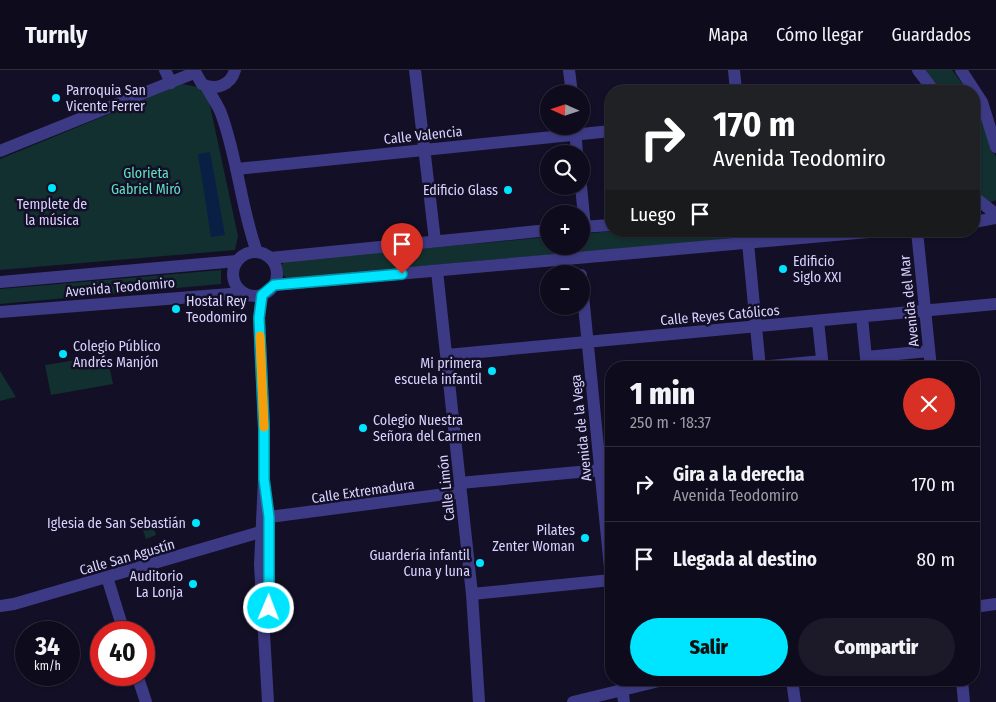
<!DOCTYPE html>
<html lang="es">
<head>
<meta charset="utf-8">
<style>
  body { margin:0; font-family:"Fira Sans Condensed",sans-serif; background:#1c1929; color:#f1f3f6; height:100vh; display:flex; flex-direction:column; font-size:19px; white-space:nowrap }
  * { box-sizing:border-box; margin:0 }
  p { font-size:16px; color:#9b9ba3 }
  .icon { flex:none; width:28px; height:28px; fill:none; stroke:currentColor; stroke-width:2; stroke-linecap:round; stroke-linejoin:round }
  .map { position:relative; flex:1; overflow:hidden }
  .side { position:absolute; left:605px; top:291px; width:375px; height:325px; display:flex; flex-direction:column; background:#0e0b1c; border-radius:20px; box-shadow:0 1px 4px #0004,0 0 0 1px #2e2b3b }
  .side>* { flex:none }
  .top-card { position:absolute; left:605px; top:15px; width:375px; height:152px; border-radius:20px; box-shadow:0 1px 4px #0004,0 0 0 1px #2e2b3b; background:#202124; color:#fff; overflow:hidden }
  .needle { width:32px; rotate:273deg }
  .tools { position:absolute; left:540px; top:15px; display:grid; gap:10px }
  .tools a { display:grid; place-items:center; width:50px; height:50px; border-radius:50%; background:#0e0b1c; box-shadow:0 1px 4px #0004,0 0 0 1px #2e2b3b; font-size:25px }
  .speed { position:absolute; left:15px; top:551px; display:flex; gap:10px; font-size:25px; font-weight:700; text-align:center }
  .speed>* { display:grid; place-content:center; width:65px; height:65px; border-radius:50%; background:#0e0b1c; box-shadow:0 1px 4px #0004,0 0 0 1px #2e2b3b; line-height:1 }
  .speed small { font-size:12px; font-weight:400 }
  .speed .limit { border:8px solid #d22; background:#fff; color:#111 }
  .pin { position:absolute; display:grid; place-items:center; width:42px; height:42px; color:#fff; margin:-51px -21px; border-radius:50% 50% 50% 0; rotate:-45deg; box-shadow:0 0 5px #0007 }
  .pin .icon { rotate:45deg }
  .me { position:absolute; width:55px; margin:-28px; rotate:1deg; stroke-linejoin:round; filter:drop-shadow(0 0 4px #0008) }
  .turn { display:flex; align-items:center; gap:18px; height:105px; padding:0 25px; font-size:22px }
  .turn .icon { width:65px; height:65px; stroke-width:2.5 }
  .turn b { display:block; font-size:35px; line-height:42px }
  .then { display:flex; align-items:center; height:48px; padding:0 25px; background:#0003; gap:10px; font-size:19px }
  .round { display:grid; place-items:center; flex:none; width:52px; height:52px; border-radius:26px; background:#1c1929 }
  .summary { display:flex; align-items:center; justify-content:space-between; height:85px; padding:0 25px }
  h1 { font-size:30px; font-weight:800; line-height:38px }
  .button { display:flex; gap:10px; margin-top:auto; padding:10px 25px }
  .button a { flex:1; height:58px; border-radius:30px; background:#00e5ff; color:#111; font-size:20px; font-weight:800; line-height:58px; text-align:center }
  .button a+a { background:#1c1929; color:#f1f3f6 }
  ul { padding:0; list-style:none }
  li { display:flex; align-items:center; gap:15px; height:75px; padding:0 25px; border-top:1px solid #2e2b3b }
  li div { flex:1 }
  li b { display:block; font-size:19px }
  li em { font-style:normal }
  header { display:flex; align-items:center; gap:30px; box-sizing:border-box; height:70px; padding:0 25px; background:#0e0b1c; border-bottom:1px solid #2e2b3b }
  header strong { font-size:24px }
  nav { display:flex; gap:28px; margin-inline-start:auto; font-size:18px }
  .map>svg:first-child { display:block }
  .green { fill:#12302f }
  .water { fill:#0a1f44 }
  .lines { fill:none; stroke-linecap:round; stroke-linejoin:round }
  .minor { stroke:#3d3a85; stroke-width:12 }
  .tertiary { stroke:#3d3a85; stroke-width:12 }
  .route-casing { stroke:#0095a6; stroke-width:12 }
  .route { stroke:#00e5ff; stroke-width:9 }
  .slow { stroke:#f59e0b; stroke-width:9 }
  .poi-dot { fill:#00e5ff; stroke:#130f26; stroke-width:2 }
  .labels { text-anchor:middle; stroke-width:5; stroke-linejoin:round; paint-order:stroke }
  .poi-label { font-size:14px; fill:#d9d4ff; stroke:#130f26; text-anchor:end }
  .street-label { font-size:14px; fill:#d9d4ff; stroke:#130f26 }
  .park-label { font-size:14px; fill:#5fe0c0; stroke:#130f26 }
</style>
</head>
<body>
<header>
<strong>Turnly</strong>
<nav><a>Mapa</a><a>Cómo llegar</a><a>Guardados</a></nav>
</header>
<div class="map">
<svg width="996" height="632" viewBox="0 0 996 632">
  <rect width="100%" height="100%" fill="#130f26"/>
  <!-- green -->
  <path class="green" d="M924,0H952L966,18L961,19L962,21H943Z
    M182,14L199,17L208,26L238,166L235,180L0,200V89Z
    M974,39L979,44L996,87V130L983,135L974,104Z
    M614,161H817L286,208L282,204L281,195L285,191L549,167V176H581V164Z
    M221,200V214L0,234V219Z
    M107,285L113,314L51,325L45,295Z
    M0,301L16,327L0,331Z
    M151,448L156,465L146,469L140,451Z"/>
  <!-- water -->
  <path class="water" d="M210,82L225,165L211,167L198,84Z"/>
  <g class="lines">
    <!-- minor -->
    <path class="minor" d="M165,0L171,13
      M415,0L435,171
      M569,0L572,24
      M734,0L736,21
      M575,56L577,84
      M0,81L194,3
      M237,99L611,61
      M581,116L585,157
      M581,157L611,155
      M917,161L931,298
      M748,173L760,298
      M270,188L549,160
      M437,201L472,524L479,632
      M581,205L611,508
      M0,212L237,191
      M0,242L243,223
      M862,247L867,298
      M818,251L823,298
      M447,285L996,234
      M866,287L929,281
      M760,297L822,291
      M460,413L611,399
      M269,447L461,422
      M107,507L124,562
      M472,524L611,510
      M0,536L14,534L260,462
      M974,537L996,534
      M137,605L146,632
      M621,610L624,632
      M792,610L795,632
      M962,610L964,632
      M573,632L663,610"/>
    <!-- tertiary -->
    <path class="tertiary" d="M194,0L202,14C216,21 231,15 235,0
      M918,0L934,21
      M961,0L982,32L996,77
      M206,16C211,26 219,36 222,46C238,91 241,138 257,182
      M974,127L996,144
      M974,152L996,148
      M233 204a22 22 0 1 1 44 0a22 22 0 1 1-44 0Z
      M274,215L880,161
      M262,225L259,248L264,358V409L260,495L268,632
      M269,444V529"/>
  </g>
  <g class="lines">
    <!-- route casing -->
    <g class="route-casing">
      <path id="route" d="M269,538V447L264,409V358L259,248L262,225L274,215L402,204"/>
    </g>
    <!-- route -->
    <use href="#route" class="route"/>
    <!-- slow -->
    <path class="slow" d="M260,266L264,357"/>
  </g>
  <!-- markers -->
  <g class="poi-dot">
    <circle cx="56" cy="28" r="5"/>
    <circle cx="52" cy="118" r="5"/>
    <circle cx="508" cy="120" r="5"/>
    <circle cx="783" cy="199" r="5"/>
    <circle cx="176" cy="239" r="5"/>
    <circle cx="63" cy="284" r="5"/>
    <circle cx="492" cy="301" r="5"/>
    <circle cx="363" cy="358" r="5"/>
    <circle cx="196" cy="453" r="5"/>
    <circle cx="585" cy="468" r="5"/>
    <circle cx="480" cy="493" r="5"/>
    <circle cx="193" cy="514" r="5"/>
  </g>
  <g class="labels">
    <!-- poi labels -->
    <g class="poi-label">
      <text x="66" y="25" text-anchor="start">Parroquia San<tspan x="66" dy="16">Vicente Ferrer</tspan></text>
      <text x="498" y="125">Edificio Glass</text>
      <text x="52" y="139" text-anchor="middle">Templete de<tspan x="52" dy="16">la música</tspan></text>
      <text x="793" y="196" text-anchor="start">Edificio<tspan x="793" dy="16">Siglo XXI</tspan></text>
      <text x="186" y="236" text-anchor="start">Hostal Rey<tspan x="186" dy="16">Teodomiro</tspan></text>
      <text x="73" y="281" text-anchor="start">Colegio Público<tspan x="73" dy="16">Andrés Manjón</tspan></text>
      <text x="482" y="298">Mi primera<tspan x="482" dy="16">escuela infantil</tspan></text>
      <text x="373" y="355" text-anchor="start">Colegio Nuestra<tspan x="373" dy="16">Señora del Carmen</tspan></text>
      <text x="186" y="458">Iglesia de San Sebastián</text>
      <text x="575" y="465">Pilates<tspan x="575" dy="16">Zenter Woman</tspan></text>
      <text x="470" y="490">Guardería infantil<tspan x="470" dy="16">Cuna y luna</tspan></text>
      <text x="183" y="511">Auditorio<tspan x="183" dy="16">La Lonja</tspan></text>
    </g>
    <!-- street labels -->
    <g class="street-label">
      <text transform="translate(423 65) rotate(-6)" y="5">Calle Valencia</text>
      <text transform="translate(120 217) rotate(-5)" y="5">Avenida Teodomiro</text>
      <text transform="translate(909 231) rotate(-96)" y="5">Avenida del Mar</text>
      <text transform="translate(720 245) rotate(-5)" y="5">Calle Reyes Católicos</text>
      <text transform="translate(581 358) rotate(-96)" y="5">Avenida de la Vega</text>
      <text transform="translate(446 418) rotate(-96)" y="5">Calle Limón</text>
      <text transform="translate(363 421) rotate(-8)" y="5">Calle Extremadura</text>
      <text transform="translate(127 487) rotate(-16)" y="5">Calle San Agustín</text>
    </g>
    <!-- park labels -->
    <g class="park-label">
      <text x="146" y="108">Glorieta<tspan x="146" dy="16">Gabriel Miró</tspan></text>
    </g>
  </g>
</svg>
<div class="tools">
<a><svg class="needle" viewBox="-14 -14 28 28"><path d="M0-13l5 13h-10z" fill="#e53935"/><path d="M0 13l5-13h-10z" fill="#9b9ba3"/></svg></a>
<a><svg class="icon" aria-label="search" viewBox="0 0 24 24"><circle cx="10" cy="10" r="6"/><path d="M15 15l6 6"/></svg></a>
<a>+</a>
<a>−</a>
</div>
<div class="speed"><div>34<small>km/h</small></div><div class="limit">40</div></div>
<div class="pin" style="left:402px;top:204px;background:#d93025"><svg class="icon" aria-label="arrive" viewBox="0 0 24 24"><path d="M6 21V4h12l-3 4 3 4H6"/></svg></div>
<svg class="me" style="left:269px;top:538px" viewBox="-20 -20 40 40"><circle r="17" fill="#00e5ff" stroke="#fff" stroke-width="3"/><path d="M0-11L8 9 0 5-8 9z" fill="#fff"/></svg>
<div class="top-card">
<div class="turn"><svg class="icon" aria-label="right" viewBox="0 0 24 24"><path d="M7 20v-9h11M14 6l5 5-5 5"/></svg><div><b>170 m</b>Avenida Teodomiro</div></div>
<div class="then">Luego<svg class="icon" aria-label="arrive" viewBox="0 0 24 24"><path d="M6 21V4h12l-3 4 3 4H6"/></svg></div>
</div>
<section class="side">
<div class="summary"><div><h1>1 min</h1><p>250 m · 18:37</p></div><a class="round" style="background:#d93025;color:#fff"><svg class="icon" aria-label="close" viewBox="0 0 24 24"><path d="M6 6l12 12M18 6L6 18"/></svg></a></div>
<ul>
<li><svg class="icon" aria-label="right" viewBox="0 0 24 24"><path d="M7 20v-9h11M14 6l5 5-5 5"/></svg><div><b>Gira a la derecha</b><p>Avenida Teodomiro</p></div><em>170 m</em></li>
<li><svg class="icon" aria-label="arrive" viewBox="0 0 24 24"><path d="M6 21V4h12l-3 4 3 4H6"/></svg><div><b>Llegada al destino</b></div><em>80 m</em></li>
</ul>
<div class="button"><a>Salir</a><a>Compartir</a></div>
</section>
</div>
</body>
</html>
